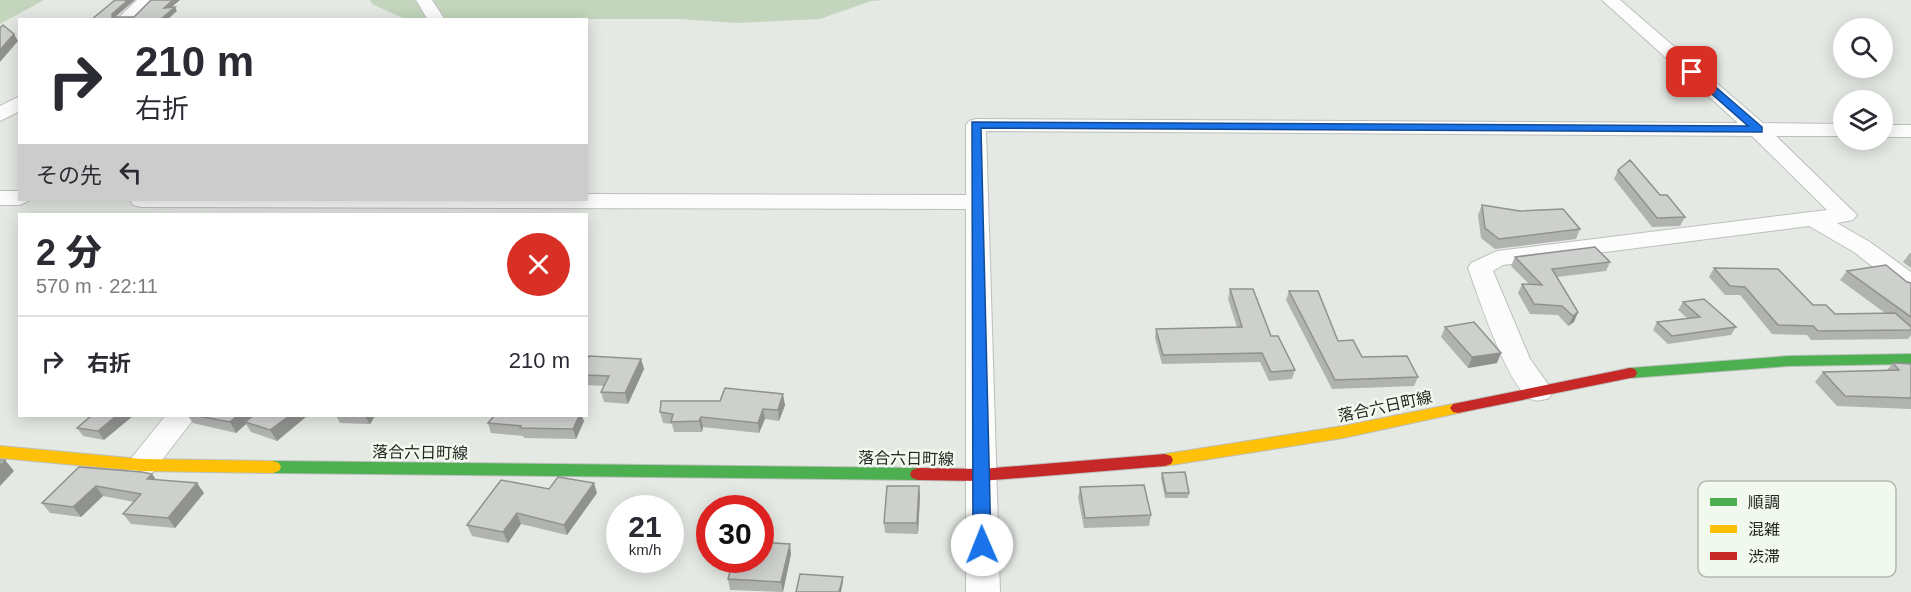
<!DOCTYPE html>
<html lang="ja">
<head>
<meta charset="utf-8">
<style>
  body { margin:0; font-family:Arial,"Noto Sans JP",sans-serif; background:#f7f7f7; color:#2b2b33; height:100vh; display:flex; flex-direction:column; font-size:22px; white-space:nowrap }
  * { box-sizing:border-box; margin:0 }
  p { font-size:20px; color:#7c7c81 }
  .icon { flex:none; width:33px; height:33px; fill:none; stroke:currentColor; stroke-width:2; stroke-linecap:round; stroke-linejoin:round }
  .map { position:relative; flex:1; overflow:hidden }
  .sheet { position:absolute; left:18px; top:213px; width:570px; height:204px; display:flex; flex-direction:column; background:#fff; border-radius:0px; box-shadow:0 3px 15px #0003 }
  .sheet>* { flex:none }
  .hud { position:absolute; left:18px; top:18px; width:570px; height:183px; border-radius:0px; box-shadow:0 3px 15px #0003; background:#fff; color:#2b2b33; overflow:hidden }
  .fabs { position:absolute; left:1833px; top:18px; display:grid; gap:12px }
  .fabs a { display:grid; place-items:center; width:60px; height:60px; border-radius:50%; background:#fff; box-shadow:0 3px 15px #0003; font-size:30px }
  .speed { position:absolute; left:606px; top:495px; display:flex; gap:12px; font-size:30px; font-weight:700; text-align:center }
  .speed>* { display:grid; place-content:center; width:78px; height:78px; border-radius:50%; background:#fff; box-shadow:0 3px 15px #0003; line-height:1 }
  .speed small { font-size:15px; font-weight:400 }
  .speed .limit { border:9px solid #d22; background:#fff; color:#111 }
  .pin { position:absolute; display:grid; place-items:center; width:51px; height:51px; color:#fff; margin:-26px; border-radius:12px; box-shadow:0 3px 9px #0006 }
  .me { position:absolute; width:66px; margin:-33px; rotate:359deg; stroke-linejoin:round; filter:drop-shadow(0 0 4px #0008) }
  .turn { display:flex; align-items:center; gap:21px; height:126px; padding:0 18px; font-size:27px }
  .turn .icon { width:78px; height:78px; stroke-width:2.5 }
  .turn b { display:block; font-size:42px; line-height:51px }
  .then { display:flex; align-items:center; height:57px; padding:0 18px; background:#0003; gap:12px; font-size:22px }
  .round { display:grid; place-items:center; flex:none; width:63px; height:63px; border-radius:32px; background:#f7f7f7 }
  .summary { display:flex; align-items:center; justify-content:space-between; height:102px; padding:0 18px }
  h1 { font-size:36px; font-weight:800; line-height:45px }
  ul { padding:0; list-style:none }
  li { display:flex; align-items:center; gap:18px; height:90px; padding:0 18px; border-top:2px solid #e1e1e2 }
  li div { flex:1 }
  li b { display:block; font-size:22px }
  li em { font-style:normal }
  .map>svg:first-child { display:block }
  .green { fill:#c3d5bc }
  .lines { fill:none; stroke-linecap:round; stroke-linejoin:round }
  .street-casing { stroke:#bcbfbb; stroke-width:2 }
  .fast-casing { stroke:#bcbfbb; stroke-width:2 }
  .slow-casing { stroke:#bcbfbb; stroke-width:2 }
  .jam-casing { stroke:#bcbfbb; stroke-width:2 }
  .street { fill:#fbfcfb; fill-rule:evenodd }
  .fast { fill:#4caf50; fill-rule:evenodd }
  .slow { fill:#ffc107; fill-rule:evenodd }
  .jam { fill:#c62828; fill-rule:evenodd }
  .wall { fill:#b0b3af }
  .shaded-wall { fill:#90928f }
  .building { fill:#cdd0cc; stroke:#90928f; stroke-width:1.5 }
  .route { fill:#1a73e8; stroke:#114b97; stroke-width:1.5 }
  .labels { text-anchor:middle; stroke-width:5; stroke-linejoin:round; paint-order:stroke }
  .street-label { font-size:16px; fill:#222520; stroke:#f1f9ee }
  .key { fill:#f1f9ee; stroke:#b3b9b0; stroke-width:1.5 }
  .key-label { font-size:16px; fill:#222520 }
</style>
</head>
<body>
<div class="map">
<svg width="1911" height="592" viewBox="0 0 1911 592">
  <rect width="100%" height="100%" fill="#e5e9e4"/>
  <!-- green -->
  <path class="green" d="M0,0H44L0,24Z
    M370,0H885L871,1L820,19L737,23L680,19H405L372,4Z"/>
  <g class="lines">
    <!-- street casing -->
    <g class="street-casing">
      <path id="street" d="M137,0H155L135,20H116Z
        M416,0H432L445,20H428Z
        M1602,0H1620L1763,123L1844,124V136H1776L1857,215L1853,220L1837,223L1870,242L1911,272V292L1902,290L1854,252L1809,226L1503,265L1493,271L1530,359L1553,391L1549,398C1543,400 1537,402 1531,399C1507,386 1478,295 1468,268L1471,263L1497,251L1827,210L1752,136L986,131L1000,592H966V209L141,207L133,205L130,200H586V194L966,195V125L969,121L976,119L1738,123Z
        M20,96V111L0,121V106Z
        M1882,125H1911V137H1882Z
        M0,191H20V200H30L20,205H0Z
        M165,416H196L152,473L141,477L130,473L126,465Z"/>
    </g>
    <!-- fast casing -->
    <g class="fast-casing">
      <path id="fast" d="M1911,354V364L1789,366L1630,378L1625,377L1623,373L1625,369L1630,368L1789,356Z
        M273,461L918,468L924,470L926,474L924,478L918,480L273,473L267,471L265,467L267,463Z"/>
    </g>
    <!-- slow casing -->
    <g class="slow-casing">
      <path id="slow" d="M1458,403L1463,404L1466,408L1463,412L1343,438L1165,466L1159,464L1157,460L1159,456L1165,454L1343,426Z
        M0,446L141,459L273,461L279,463L281,467L279,471L273,473L141,471L0,458Z"/>
    </g>
    <!-- jam casing -->
    <g class="jam-casing">
      <path id="jam" d="M1630,368L1635,369L1637,373L1635,377L1458,413L1453,412L1450,408L1453,404L1458,403Z
        M1165,454L1171,456L1173,460L1171,464L1165,466L981,481L918,480L912,478L910,474L912,470L918,468L981,469Z"/>
    </g>
    <!-- street -->
    <use href="#street" class="street"/>
    <!-- fast -->
    <use href="#fast" class="fast"/>
    <!-- slow -->
    <use href="#slow" class="slow"/>
    <!-- jam -->
    <use href="#jam" class="jam"/>
  </g>
  <!-- wall -->
  <path class="wall" d="M1618,170L1660,195L1685,217L1680,226L1652,227L1614,179Z
    M1482,205L1580,229L1576,239L1495,249L1481,238L1478,215Z
    M1910,253H1911V268L1903,262Z
    M1515,257L1610,262L1606,271L1557,277L1578,312L1574,322L1568,326L1558,315L1530,314L1518,293L1522,284H1529L1511,266Z
    M1714,268L1835,314L1885,313L1840,280L1847,271L1911,283V335L1908,339L1811,340L1807,335L1772,334L1740,295H1725L1709,277Z
    M1230,289L1271,336L1295,370L1292,379L1269,381L1260,362L1162,364L1155,338L1156,329L1237,327L1228,299Z
    M1289,291L1338,341L1362,357L1418,377L1414,386L1332,389L1286,300Z
    M1683,302L1736,327L1731,335L1668,344L1653,330L1657,322L1687,318L1678,310Z
    M1445,327L1497,363L1468,368L1441,337Z
    M641,359L644,369L628,404L604,402L601,392L604,386L586,385V375Z
    M1893,363L1911,364V409L1837,406L1815,382L1823,372L1887,370Z
    M785,405L779,421L765,419L759,433L703,427L702,432H674L672,424L663,423L660,412Z
    M91,416L104,440L83,436L77,428Z
    M188,416H250L251,417L253,416H307L277,441L251,432L246,424L236,433L193,423Z
    M336,416H375L370,424L340,423Z
    M584,421L576,439L524,438L523,436L491,433L488,423Z
    M79,467L152,474L156,480L204,493L175,528L131,524L123,514L134,502L103,496L81,517L50,513L42,503Z
    M1162,473L1189,493L1188,498H1165L1161,478Z
    M1080,487L1151,515L1149,526L1084,528L1078,497Z
    M549,489L597,493L567,535L521,524L508,543L472,536L467,525Z
    M920,496L918,534L885,533L884,523Z
    M791,554L783,592L730,590L728,579Z"/>
  <!-- shaded-wall -->
  <path class="shaded-wall" d="M128,0H135L114,18L112,17V14Z
    M173,0H180L166,12L164,8Z
    M175,7L177,11L167,20H160Z
    M14,34L18,41L0,62V50Z
    M1578,312L1574,322L1568,326L1573,316Z
    M1501,353L1497,363L1468,368L1472,357Z
    M641,359L644,369L628,404L625,393Z
    M783,394L785,405L779,421L778,410Z
    M763,409L765,419L759,433L758,423Z
    M116,416H133L104,440L98,431Z
    M237,416H250L252,418L245,422L246,424L236,433L230,422Z
    M289,416H307L277,441L270,430Z
    M365,416H375L370,424Z
    M579,416H582L584,421L576,439L573,429Z
    M701,417L703,427L702,432L699,421Z
    M5,460L14,471L0,486V466Z
    M152,474L159,484L147,479Z
    M197,483L204,493L175,528L168,518Z
    M594,483L597,493L567,535L564,525Z
    M96,486L103,496L81,517L73,507Z
    M919,486L920,496L918,534L917,523Z
    M517,513L521,524L508,543L503,532Z
    M790,544L791,554L783,592L781,582Z
    M843,577V582L841,592H839Z"/>
  <!-- building -->
  <path class="building" d="M115,0H128L112,14V17H134L151,0H173L164,8L175,7L160,20H91Z
    M3,25L14,34L0,50V28Z
    M1630,160L1660,195H1667L1685,217L1657,218L1618,170Z
    M1482,205L1520,211L1563,209L1580,229L1499,239L1485,228Z
    M1595,247L1610,262L1552,269L1578,312L1573,316L1562,306L1534,304L1522,284L1542,285L1515,257Z
    M1886,265L1907,282L1911,283V317L1847,271Z
    M1714,268L1778,269L1813,305H1826L1835,314L1895,313L1911,327V330L1818,331L1813,326L1778,325L1745,287L1730,286Z
    M1230,289H1253L1271,336H1278L1295,370L1271,372L1262,353L1163,355L1156,329L1242,327Z
    M1289,291H1318L1338,341L1353,340L1362,357L1407,356L1418,377L1335,380Z
    M1704,299L1736,327L1672,336L1657,322L1700,317L1683,302Z
    M1474,322L1501,353L1472,357L1445,327Z
    M589,356L641,359L625,393L601,392L609,376L586,375V361Z
    M1893,363L1911,364V398L1845,396L1823,372L1899,370Z
    M725,388L783,394L778,410L763,409L758,423L701,417L699,421L671,422L673,414L660,412L661,401H720Z
    M91,416H116L98,431L77,428Z
    M198,416H237L230,422Z
    M253,416H289L270,430L245,422Z
    M494,416H579L573,429L520,428L521,426L488,423Z
    M0,460H5L0,466Z
    M79,467L142,472L152,474L147,479L197,483L168,518L123,514L141,494L96,486L73,507L42,503Z
    M1185,472L1189,493H1166L1162,473Z
    M558,477L594,483L564,525L517,513L503,532L467,525L501,480L549,489Z
    M1144,485L1151,515L1085,518L1080,487Z
    M887,486H919L917,523H884Z
    M760,542L790,544L781,582L728,579L733,560H760Z
    M800,574L843,577L839,592H796Z"/>
  <!-- route -->
  <path class="route" d="M1689,70H1696L1762,127V132L981,128L991,545L988,550H976L973,545L972,122L1748,126L1689,74Z"/>
  <g class="labels">
    <!-- street labels -->
    <g class="street-label">
      <text transform="translate(1385 406) rotate(-12)" y="6">落合六日町線</text>
      <text transform="translate(420 452) rotate(1)" y="6">落合六日町線</text>
      <text transform="translate(906 458) rotate(1)" y="6">落合六日町線</text>
    </g>
  </g>
  <!-- legend -->
  <rect x="1698" y="481" width="198" height="96" rx="9" class="key"/>
  <rect x="1710" y="498" width="27" height="8" fill="#4caf50"/>
  <rect x="1710" y="525" width="27" height="8" fill="#ffc107"/>
  <rect x="1710" y="552" width="27" height="8" fill="#c62828"/>
  <g class="key-label">
    <text x="1748" y="508">順調</text>
    <text x="1748" y="535">混雑</text>
    <text x="1748" y="562">渋滞</text>
  </g>
</svg>
<div class="fabs">
<a><svg class="icon" aria-label="search" viewBox="0 0 24 24"><circle cx="10" cy="10" r="6"/><path d="M15 15l6 6"/></svg></a>
<a><svg class="icon" aria-label="layers" viewBox="0 0 24 24"><path d="M12 4l9 5-9 5-9-5zM3 14l9 5 9-5"/></svg></a>
</div>
<div class="speed"><div>21<small>km/h</small></div><div class="limit">30</div></div>
<div class="pin" style="left:1692px;top:72px;background:#d93025"><svg class="icon" aria-label="arrive" viewBox="0 0 24 24"><path d="M6 21V4h12l-3 4 3 4H6"/></svg></div>
<svg class="me" style="left:982px;top:545px" viewBox="-20 -20 40 40"><circle r="19" fill="#fff"/><path d="M0-13L10 11 0 6-10 11z" fill="#1a73e8"/></svg>
<div class="hud">
<div class="turn"><svg class="icon" aria-label="right" viewBox="0 0 24 24"><path d="M7 20v-9h11M14 6l5 5-5 5"/></svg><div><b>210 m</b>右折</div></div>
<div class="then">その先<svg class="icon" aria-label="left" viewBox="0 0 24 24"><path d="M17 20v-9H6M10 6l-5 5 5 5"/></svg></div>
</div>
<section class="sheet">
<div class="summary"><div><h1>2 分</h1><p>570 m · 22:11</p></div><a class="round" style="background:#d93025;color:#fff"><svg class="icon" aria-label="close" viewBox="0 0 24 24"><path d="M6 6l12 12M18 6L6 18"/></svg></a></div>
<ul>
<li><svg class="icon" aria-label="right" viewBox="0 0 24 24"><path d="M7 20v-9h11M14 6l5 5-5 5"/></svg><div><b>右折</b></div><em>210 m</em></li>
</ul>
</section>
</div>
</body>
</html>
